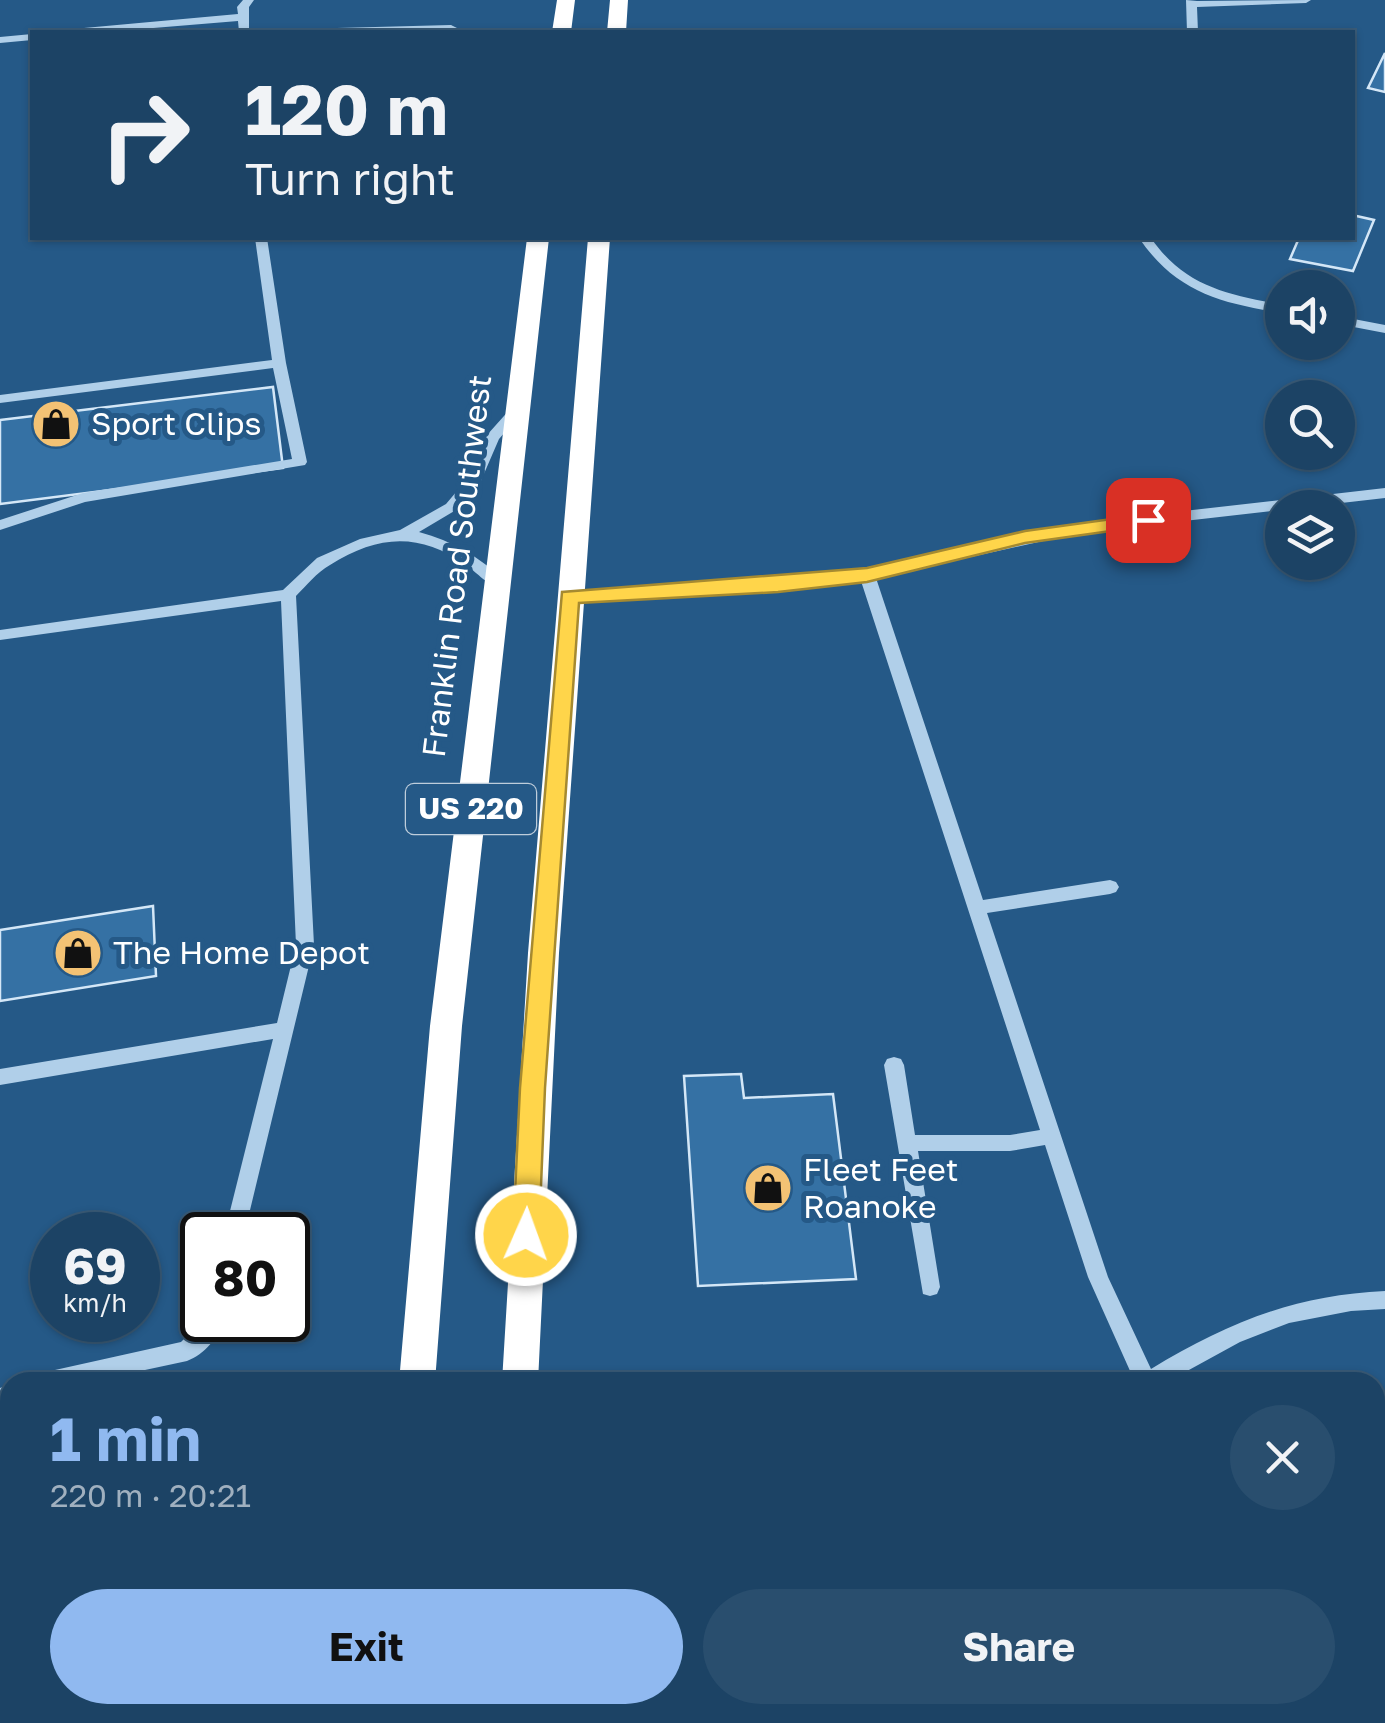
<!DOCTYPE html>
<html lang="en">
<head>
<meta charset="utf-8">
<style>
  body { margin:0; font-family:"Golos Text",sans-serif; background:#294e6e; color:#f1f3f6; height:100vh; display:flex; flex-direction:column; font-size:38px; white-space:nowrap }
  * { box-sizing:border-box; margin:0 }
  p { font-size:32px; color:#a0b0bf }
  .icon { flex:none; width:55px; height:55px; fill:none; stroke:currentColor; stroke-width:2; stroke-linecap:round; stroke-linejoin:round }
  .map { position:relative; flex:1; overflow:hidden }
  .panel { position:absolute; left:0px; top:1372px; width:1385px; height:352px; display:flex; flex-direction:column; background:#1c4365; border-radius:30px 30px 0 0; box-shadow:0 2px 8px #0004,0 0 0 2px #3a5c79 }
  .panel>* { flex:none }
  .guide { position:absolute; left:30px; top:30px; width:1325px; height:210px; border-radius:0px; box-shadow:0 2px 8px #0004,0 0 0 2px #3a5c79; background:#1c4365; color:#f1f3f6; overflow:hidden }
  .fabs { position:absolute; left:1265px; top:270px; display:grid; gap:20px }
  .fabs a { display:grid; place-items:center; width:90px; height:90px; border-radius:50%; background:#1c4365; box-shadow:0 2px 8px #0004,0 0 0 2px #3a5c79; font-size:50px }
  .speed { position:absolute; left:30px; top:1212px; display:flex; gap:20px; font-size:50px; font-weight:700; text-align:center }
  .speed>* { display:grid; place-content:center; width:130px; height:130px; border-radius:50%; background:#1c4365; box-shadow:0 2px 8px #0004,0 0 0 2px #3a5c79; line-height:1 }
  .speed small { font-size:25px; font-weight:400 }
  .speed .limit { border:5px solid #111; border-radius:15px; background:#fff; color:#111 }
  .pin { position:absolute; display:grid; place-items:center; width:85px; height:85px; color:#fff; margin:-42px; border-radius:20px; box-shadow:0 5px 15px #0006 }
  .me { position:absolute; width:110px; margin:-55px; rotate:2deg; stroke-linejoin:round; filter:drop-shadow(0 0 8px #0008) }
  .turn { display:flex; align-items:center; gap:35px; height:210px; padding:0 50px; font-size:45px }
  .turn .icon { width:130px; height:130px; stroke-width:2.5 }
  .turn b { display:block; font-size:70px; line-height:85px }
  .round { display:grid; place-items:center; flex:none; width:105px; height:105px; border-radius:52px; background:#294e6e }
  .summary { display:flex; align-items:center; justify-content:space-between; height:170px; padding:0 50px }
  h1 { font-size:60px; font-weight:700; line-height:75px; color:#90b9f0 }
  .cta { display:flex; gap:20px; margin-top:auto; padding:20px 50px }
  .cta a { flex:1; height:115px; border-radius:60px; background:#90b9f0; color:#111; font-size:40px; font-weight:700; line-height:115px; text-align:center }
  .cta a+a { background:#294e6e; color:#f1f3f6 }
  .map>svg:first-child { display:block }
  .building { fill:#3571a4; stroke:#d4e7f7; stroke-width:2.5 }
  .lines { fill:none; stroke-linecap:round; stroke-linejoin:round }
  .minor-tunnel { stroke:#467299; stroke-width:21; stroke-dasharray:21 10; stroke-linecap:butt }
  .minor { fill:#b0cfe9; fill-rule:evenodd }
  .highway { fill:#fff; fill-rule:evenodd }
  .route { fill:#ffd54a; stroke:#a68a30; stroke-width:2.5 }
  .labels { text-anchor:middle; stroke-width:10; stroke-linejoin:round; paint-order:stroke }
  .shield { fill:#255987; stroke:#becddb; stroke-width:2.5 }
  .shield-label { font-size:30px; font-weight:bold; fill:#fff }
  .poi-label { font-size:32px; fill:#fff; stroke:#255987; text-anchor:start }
  .street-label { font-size:32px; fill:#fff; stroke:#255987 }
</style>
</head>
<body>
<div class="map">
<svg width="1385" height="1723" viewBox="0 0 1385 1723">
  <rect width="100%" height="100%" fill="#255987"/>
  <!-- building -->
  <path class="building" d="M1385,53V92L1368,88Z
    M1352,215L1374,220L1353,271L1290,259L1299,238H1352Z
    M273,387L283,468L0,504V420Z
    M153,906L156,976L0,1001V930Z
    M741,1074L744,1098L833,1094L856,1279L698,1286L684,1076Z
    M1375,1650L1385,1653V1723H1210L1211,1715H1375Z
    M882,1715H953L949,1723H878Z"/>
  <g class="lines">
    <!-- minor-tunnel -->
    <path class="minor-tunnel" d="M892,1715L904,1723"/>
    <!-- minor -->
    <path class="minor" d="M243,0H254L249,7V32H239L238,21L105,32H67L73,29L238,14L237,7Z
      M1186,0L1197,1L1311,0L1306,3L1197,7L1198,32H1187Z
      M451,25L457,28L455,32H293L299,29Z
      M32,34V40L0,43V37Z
      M255,238H267L286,363L307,462L305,465L85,502L0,530V520L83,493L292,459L273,368L0,403V395L272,360Z
      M1139,238H1151C1185,287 1227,294 1282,305V313C1220,303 1176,292 1139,238Z
      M1338,316L1385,325V333L1338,324Z
      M517,406L524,410L499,439L480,483L456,510L419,532C453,541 478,557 504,579L507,583L504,587C490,589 478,573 466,565C419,532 378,535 330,565C317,572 306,586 296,596L314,945L244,1235H224L273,1039L0,1085V1069L277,1023L296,945L281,601L0,640V630L283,590L317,558L360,539L400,530L446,504L468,478L487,435L512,407Z
      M1385,488V498L1079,533L876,578L983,900L1110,880L1116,882L1119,887L1116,892L1110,894L987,913L1108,1277L1151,1369C1227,1323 1295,1295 1385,1291V1309L1351,1311L1289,1323L1240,1342L1167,1382H1135L1088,1277L1045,1145L1010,1151H918L940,1287L937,1294L930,1296L923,1294L884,1065L887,1059L894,1057L901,1059L904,1065L915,1135H1010L1040,1130L861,581L778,590L569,602L561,597L569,592L778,580L867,570L1079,523Z
      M203,1320H223C218,1338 205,1354 187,1361L89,1382H35L38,1375L46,1372L181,1342Z
      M10,1384V1405L0,1409V1388Z
      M10,1577V1604L0,1609V1582Z
      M10,1645V1671L0,1676V1650Z
      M85,1715H119L116,1723H82Z
      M229,1715H256L259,1723H232Z
      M669,1715H696L693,1723H666Z
      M1080,1715H1104L1105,1723H1081Z"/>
    <!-- highway -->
    <path class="highway" d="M557,0H575L571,32H552Z
      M610,0H628L626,32H607Z
      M527,238H549L462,1026L435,1382H399L430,1026Z
      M588,238H610L559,953L538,1382H502L528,953Z
      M375,1715H417V1723H375Z
      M488,1715H530V1723H488Z"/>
  </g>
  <!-- route -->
  <path class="route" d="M1148,514L1154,516V525L1025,543L867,582L778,592L579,603L545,1088L539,1235L536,1244H517L513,1235L520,1088L562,592L867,568L1025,531Z"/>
  <!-- icons -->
  <defs>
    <g id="shop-disc" transform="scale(2.5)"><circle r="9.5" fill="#f3c274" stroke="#255987"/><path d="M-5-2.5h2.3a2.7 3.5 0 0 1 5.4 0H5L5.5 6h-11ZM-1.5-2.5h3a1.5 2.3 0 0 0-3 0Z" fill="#111"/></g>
  </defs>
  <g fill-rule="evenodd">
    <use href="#shop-disc" x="56" y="424"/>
    <use href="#shop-disc" x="78" y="953"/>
    <use href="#shop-disc" x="768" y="1188"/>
  </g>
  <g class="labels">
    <!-- shield labels -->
    <rect class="shield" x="406" y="784" width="130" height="50" rx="8"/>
    <g class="shield-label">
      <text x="471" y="819">US 220</text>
    </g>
    <!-- poi labels -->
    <g class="poi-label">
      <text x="91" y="435">Sport Clips</text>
      <text x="113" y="964">The Home Depot</text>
      <text x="803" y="1181">Fleet Feet<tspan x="803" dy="37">Roanoke</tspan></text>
    </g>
    <!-- street labels -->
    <g class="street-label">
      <text transform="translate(457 566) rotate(-83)" y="11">Franklin Road Southwest</text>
    </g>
  </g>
</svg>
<div class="fabs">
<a><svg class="icon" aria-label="sound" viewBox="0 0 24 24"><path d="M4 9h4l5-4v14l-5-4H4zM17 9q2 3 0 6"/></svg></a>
<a><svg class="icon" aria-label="search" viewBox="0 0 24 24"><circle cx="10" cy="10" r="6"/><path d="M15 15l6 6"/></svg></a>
<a><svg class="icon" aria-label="layers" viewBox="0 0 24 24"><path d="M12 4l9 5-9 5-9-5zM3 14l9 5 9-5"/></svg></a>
</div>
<div class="speed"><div>69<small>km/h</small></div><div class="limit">80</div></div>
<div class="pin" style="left:1148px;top:520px;background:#d93025"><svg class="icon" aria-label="arrive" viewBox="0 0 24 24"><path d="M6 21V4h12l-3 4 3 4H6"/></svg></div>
<svg class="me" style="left:526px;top:1235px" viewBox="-20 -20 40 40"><circle r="17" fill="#ffd54a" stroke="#fff" stroke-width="3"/><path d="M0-11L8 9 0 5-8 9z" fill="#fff"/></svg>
<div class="guide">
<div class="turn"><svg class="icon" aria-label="right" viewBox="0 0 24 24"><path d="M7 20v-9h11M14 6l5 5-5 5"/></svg><div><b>120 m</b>Turn right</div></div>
</div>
<section class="panel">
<div class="summary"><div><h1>1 min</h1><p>220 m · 20:21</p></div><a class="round"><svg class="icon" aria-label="close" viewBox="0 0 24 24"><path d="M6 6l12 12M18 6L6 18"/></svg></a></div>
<div class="cta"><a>Exit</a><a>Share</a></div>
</section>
</div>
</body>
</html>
